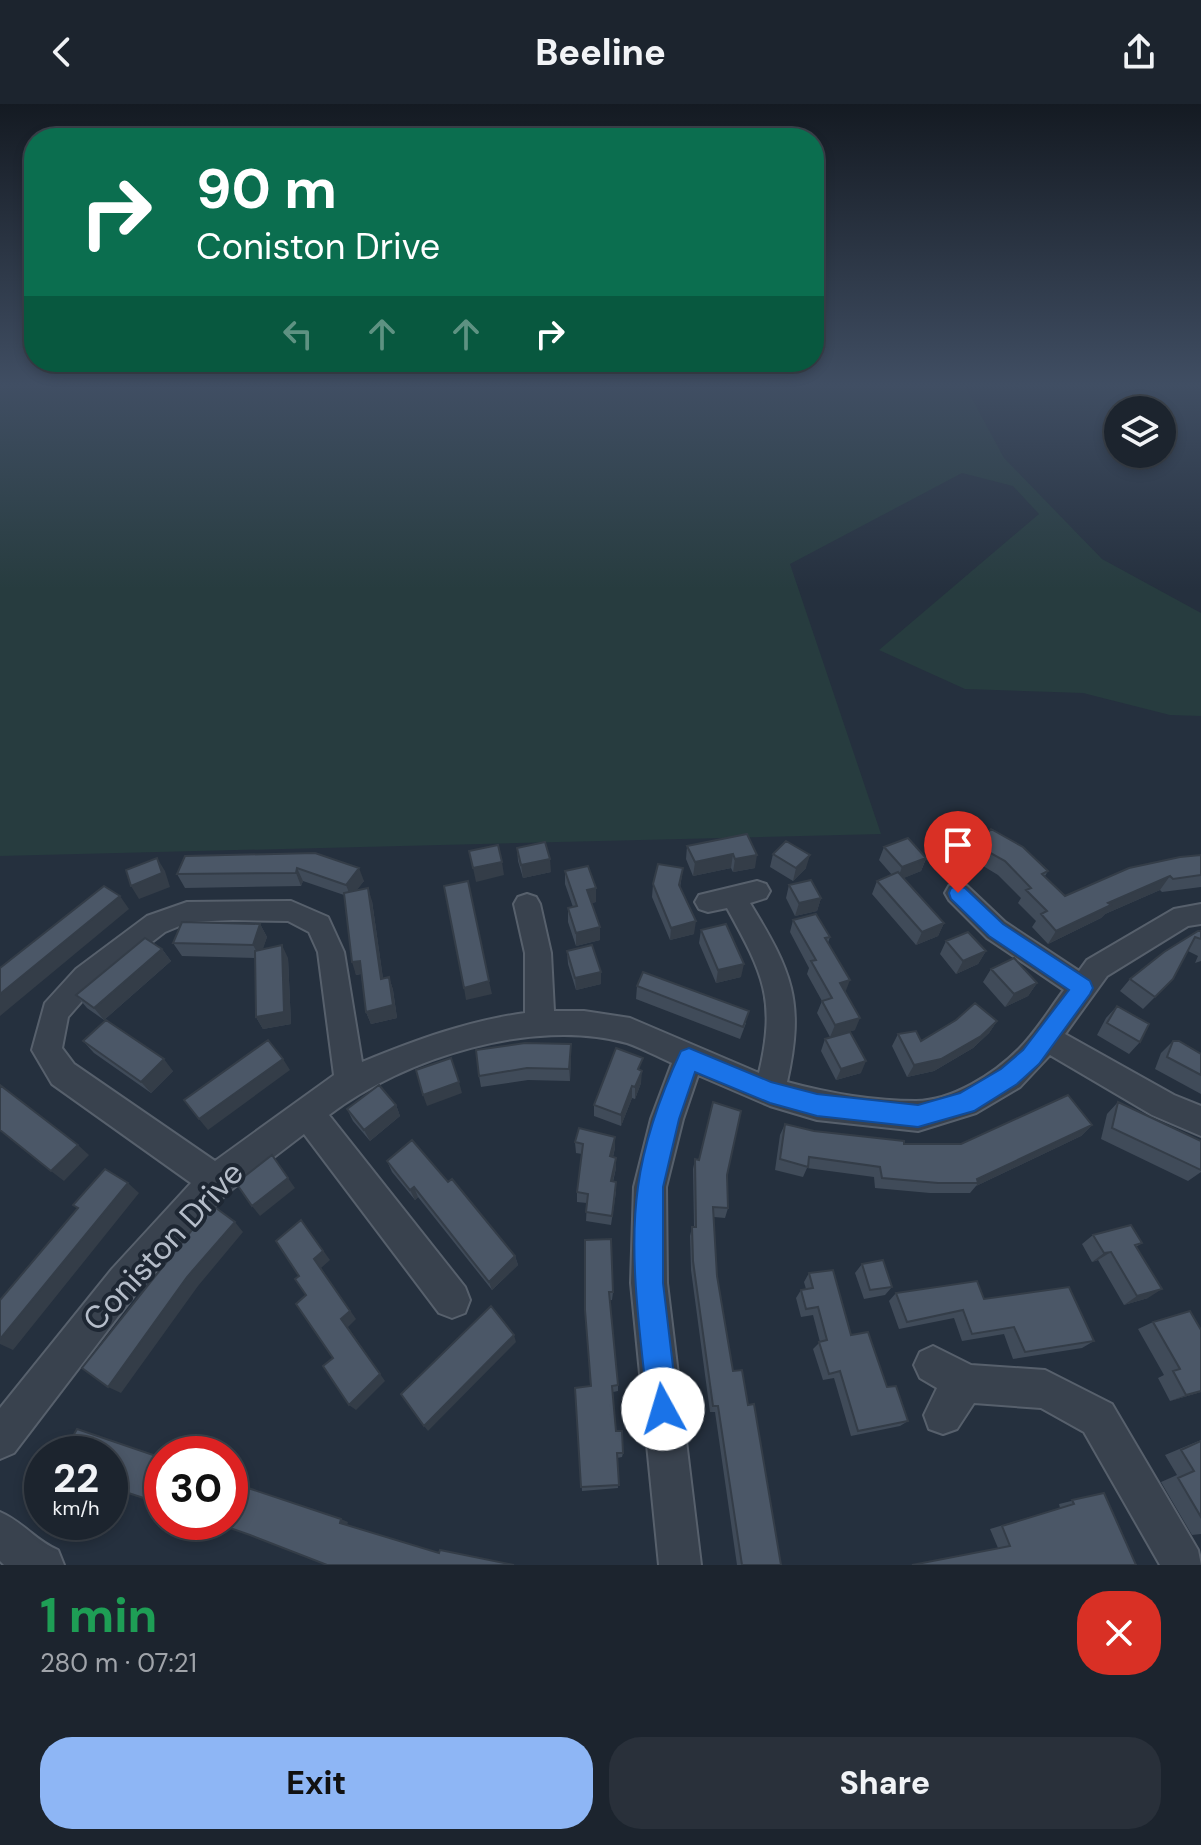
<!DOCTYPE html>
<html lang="en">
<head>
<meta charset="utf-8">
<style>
  body { margin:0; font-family:"DM Sans",sans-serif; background:#29303a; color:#f1f3f6; height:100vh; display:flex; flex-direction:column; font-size:30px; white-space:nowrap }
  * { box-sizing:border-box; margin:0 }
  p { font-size:26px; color:#a0a4aa }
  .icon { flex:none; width:44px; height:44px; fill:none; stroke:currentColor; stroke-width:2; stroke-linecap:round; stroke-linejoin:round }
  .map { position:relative; height:1461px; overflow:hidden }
  .drawer { display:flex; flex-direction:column; background:#1c242e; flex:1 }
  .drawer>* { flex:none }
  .banner { position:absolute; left:24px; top:24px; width:800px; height:244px; border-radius:32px; box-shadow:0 4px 12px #0003,0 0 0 2px #3a414a; background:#0b6e4f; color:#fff; overflow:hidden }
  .tools { position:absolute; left:1104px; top:292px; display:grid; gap:16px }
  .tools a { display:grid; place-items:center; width:72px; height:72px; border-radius:50%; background:#1c242e; box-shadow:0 4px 12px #0003,0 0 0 2px #3a414a; font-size:40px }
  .speed { position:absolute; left:24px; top:1332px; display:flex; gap:16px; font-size:40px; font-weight:700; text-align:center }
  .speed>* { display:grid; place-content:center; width:104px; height:104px; border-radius:50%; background:#1c242e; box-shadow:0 4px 12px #0003,0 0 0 2px #3a414a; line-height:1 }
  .speed small { font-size:20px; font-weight:400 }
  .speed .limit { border:12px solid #d22; background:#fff; color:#111 }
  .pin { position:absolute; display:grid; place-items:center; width:68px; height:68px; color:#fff; margin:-82px -34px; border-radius:50% 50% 50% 0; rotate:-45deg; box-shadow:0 0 8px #0007 }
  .pin .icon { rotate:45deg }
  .me { position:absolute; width:88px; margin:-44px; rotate:354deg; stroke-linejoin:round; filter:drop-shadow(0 0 6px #0008) }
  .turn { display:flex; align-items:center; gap:28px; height:168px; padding:0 40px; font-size:36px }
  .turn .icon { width:104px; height:104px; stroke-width:2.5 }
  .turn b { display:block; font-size:56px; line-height:68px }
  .lanes { display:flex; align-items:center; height:76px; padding:0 40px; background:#0003; justify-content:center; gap:40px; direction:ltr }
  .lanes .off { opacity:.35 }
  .round { display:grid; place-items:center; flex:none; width:84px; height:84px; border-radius:32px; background:#29303a }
  .summary { display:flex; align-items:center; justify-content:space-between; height:136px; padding:0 40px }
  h1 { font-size:48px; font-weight:800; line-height:60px; color:#1e9e55 }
  .cta { display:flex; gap:16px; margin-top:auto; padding:16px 40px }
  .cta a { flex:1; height:92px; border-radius:32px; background:#8eb6f5; color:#111; font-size:32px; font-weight:800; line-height:92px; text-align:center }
  .cta a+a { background:#29303a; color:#f1f3f6 }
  header { display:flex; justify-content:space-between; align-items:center; height:104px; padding:0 40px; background:#1c242e; font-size:36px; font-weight:800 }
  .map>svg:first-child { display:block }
  .green { fill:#273c3f }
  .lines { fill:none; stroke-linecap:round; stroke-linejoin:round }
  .minor-casing { stroke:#57606c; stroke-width:4 }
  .minor { fill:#39424e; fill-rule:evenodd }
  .wall { fill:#404b59 }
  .shaded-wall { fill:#343d48 }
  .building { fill:#4b5767; stroke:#343d48; stroke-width:2 }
  .route { fill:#1a73e8; stroke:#114b97; stroke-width:2 }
  .labels { text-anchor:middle; stroke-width:8; stroke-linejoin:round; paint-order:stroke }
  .near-street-label { font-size:32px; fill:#b5bdc9; stroke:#1e2733 }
</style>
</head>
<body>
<header><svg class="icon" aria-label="back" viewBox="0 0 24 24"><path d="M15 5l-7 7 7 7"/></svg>Beeline<svg class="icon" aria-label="share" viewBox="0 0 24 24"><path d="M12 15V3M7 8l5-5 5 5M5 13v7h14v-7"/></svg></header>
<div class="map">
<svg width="1201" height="1461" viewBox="0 0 1201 1461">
  <rect width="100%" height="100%" fill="#25303e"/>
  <!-- green -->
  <path class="green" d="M0,281H972L965,282L1004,354L1102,455L1201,509V612L1170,611L1083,589L965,585L879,546L1039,410L1013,382L962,369L790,460L881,730L0,752Z"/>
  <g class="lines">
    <!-- minor casing -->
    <g class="minor-casing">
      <path id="minor" d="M757,777L766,780L770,787L766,794L750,799C792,868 805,897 787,978C827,989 874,997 916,997C952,997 994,970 1019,945C1036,928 1049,906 1064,886L987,834L949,796L945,789L949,782L958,779L967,782L1005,818L1079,867L1087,856L1174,805L1201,800V820L1188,822L1107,872L1065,930L1174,991L1201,1002V1032L1152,1011L1050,951L1020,983L976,1009L918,1027L817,1016L770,1002L698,971L683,1015L666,1083L667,1179L701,1461H659L631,1179L634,1083L651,1015L672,959C658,953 642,944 627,939C533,913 404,954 329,1011L465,1183L470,1196L465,1209L452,1214L439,1209L304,1030L227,1089L136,1189L14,1349L0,1355V1304L112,1165L191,1079L52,980L32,946L45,899L76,865L147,812L187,798L291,797L328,813L344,848L362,958C416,936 467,917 525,909V849L514,800L518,793L527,790L536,793L540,800L551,849L554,907H584L630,914L759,969C777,894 762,868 727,804L708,808L699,805L695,798L699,791ZM233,816L288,817L309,828L318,848L334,971L215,1057L74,960L62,944L68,913L96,881L165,828L189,818Z
        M933,1242L971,1261L1045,1266L1112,1300L1198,1446L1201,1461H1160L1084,1328L1041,1304L974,1299L957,1325L943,1330L929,1325L924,1311L937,1284L920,1274L914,1261L920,1248Z
        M0,1408C22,1417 36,1437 58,1446L64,1461H4L0,1457Z"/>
    </g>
    <!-- minor -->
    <use href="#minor" class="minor"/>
  </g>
  <!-- wall -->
  <path class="wall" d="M747,730L755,764L733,768L731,764L693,772L686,755L687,742Z
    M931,741L967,747L961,760L940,769L926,755L921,767L903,774L944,819L938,832L916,841L872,790L877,777L892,771L879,756L884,743L926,753Z
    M976,741L1048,767L1045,772L1065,792L1201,751V783L1162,788L1160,786L1105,810L1101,814L1048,840L1032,823L1036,817L1018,799L1021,794L998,771L970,754Z
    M517,744L551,768L523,774L518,757Z
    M315,749L364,777L356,786L372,797L383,875L389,873L393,886L397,914L371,920L366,908L361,870L356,871L344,791L303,777L301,782L185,784L177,770Z
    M773,750L806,764L793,777L770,763Z
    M683,764L680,784L694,830L670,836L652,793L653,780Z
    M565,767L596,784V798L591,799L600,823V836L576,842L568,818V804L573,803L565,780Z
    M789,781L821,794L817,807L795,812L786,794Z
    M793,816L830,833L828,839L845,888L855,926L830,933L817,909L822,897L807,870L809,864L790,828Z
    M260,820L267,833L262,846L288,854L291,920L263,925L256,913L255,854L182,852L173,839Z
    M701,826L741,873L716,879L699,839Z
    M1201,827V857L1195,859L1198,852L1188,847L1173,875L1143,905L1120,887L1130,875Z
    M946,837L986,847L978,860L956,870L940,850Z
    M162,845L171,857L104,916L87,904L76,891Z
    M567,847L601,880L576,886L568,860Z
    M991,865L1037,879L1028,892L1005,903L983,878Z
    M637,882L746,919L740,935L636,895Z
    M1117,902L1140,938L1129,950L1097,931L1106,914Z
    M997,917L989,929L973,944L934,967L907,973L892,942L898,930L921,937Z
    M825,935L861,969L836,976L821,947Z
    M83,937L173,967L151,989L94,949Z
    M1173,937L1201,950V990L1155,965L1161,949Z
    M571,952L570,977L528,976L481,983L479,972Z
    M641,967V979L635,995L632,994L621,1022L594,1012V1001Z
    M1118,998L1201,1037V1068L1188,1077L1101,1035L1107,1010Z
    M396,1001L400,1012L370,1037L353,1017L347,1005Z
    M785,1020L814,1027L904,1040H961L1092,1021L1081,1032L976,1082L970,1089H930L875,1084L874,1073L807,1064L803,1073L775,1066L780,1031Z
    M575,1038L615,1044L613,1053L616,1064L613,1078L616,1088L611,1121L586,1117L587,1099L577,1098V1088L582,1050L576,1049Z
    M695,1055L727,1071L728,1104L725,1114L714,1113L717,1172L733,1267L748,1301L781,1461H737L715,1308H710L691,1166L690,1132L692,1123H694L693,1065Z
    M387,1057L448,1078L515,1152L518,1161L492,1186L418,1093L415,1096L392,1068Z
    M1093,1131L1142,1139L1136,1143L1148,1194L1124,1201L1098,1156L1092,1158L1082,1140Z
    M585,1136L613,1188L612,1196H610L618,1281V1287L613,1288L616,1327L623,1349L622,1353L617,1354L618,1384L582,1387L575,1284L590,1282Z
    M862,1160L892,1183L885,1191L864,1195L855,1169Z
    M809,1169L908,1317L900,1322L851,1332L834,1274L823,1276L813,1245L820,1238L813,1211L801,1213L796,1194L801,1186L806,1185L804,1178Z
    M896,1189L984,1195L1094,1237L1082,1244L1013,1255L1004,1230L962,1237L954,1214L899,1225L889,1197Z
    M1153,1218L1201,1288L1170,1297L1158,1274L1164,1271L1138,1225Z
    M1201,1336V1430L1192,1431L1161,1378L1177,1371L1165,1351Z
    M1104,1389L1134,1461L998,1444L990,1425L1060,1404L1059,1400Z"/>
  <!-- shaded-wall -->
  <path class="shaded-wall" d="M967,747L961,760L940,769L946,756Z
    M733,750L731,764L693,772L695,758Z
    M757,751L755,764L733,768L735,755Z
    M810,751L806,764L793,777L796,764Z
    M157,754L165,767L170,783L139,795L131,782Z
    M926,754L921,767L897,777L902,763Z
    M550,755L551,768L523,774L521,761Z
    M502,758L504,771L476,778L473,764Z
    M297,764L303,777L301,782L296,769Z
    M359,764L364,777L351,794L346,781Z
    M1170,772L1160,786L1105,810L1101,814L1048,840L1056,827L1108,799Z
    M368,784L372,797L385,888L381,875Z
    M596,784V798L587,800V786Z
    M120,792L129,805L0,912V890Z
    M821,794L817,807L795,812L799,799Z
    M696,817L694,830L670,836L671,824Z
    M944,819L938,832L916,841L922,828Z
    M260,820L267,833L260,854L253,841Z
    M600,823V836L576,842V829Z
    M282,841L288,854L291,920L263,925L256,913Z
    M162,845L171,857L104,916L94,904Z
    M986,847L978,860L956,870L963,857Z
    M360,857L364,869L356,871L352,858Z
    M744,860L741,873L716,879L718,866Z
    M601,868V880L576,886L575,874Z
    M389,873L393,886L397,914L371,920L366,908Z
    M850,876L845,889L840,879Z
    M489,877L492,890L466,896L464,884Z
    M1037,879L1028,892L1005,903L1014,890Z
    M860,914L855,926L830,933L835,921Z
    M997,917L989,929L973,944L934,967L907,973L914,961Z
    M571,940V952L570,977L569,965Z
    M164,955L173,967L151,989L141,978Z
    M283,955L290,966L208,1026L199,1015Z
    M866,957L861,969L836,976L841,965Z
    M642,967L641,979L635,995V983Z
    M459,978L462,989L427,1002L423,991Z
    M632,982V994L621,1022V1011Z
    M396,1001L400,1012L370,1037L364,1026Z
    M1092,1021L1081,1032L976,1082L978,1079L977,1075Z
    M615,1033V1044L610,1063V1052Z
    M78,1041L89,1051L64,1077L51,1067Z
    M616,1054V1064L610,1088L611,1077Z
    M288,1074L295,1084L260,1112L252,1102Z
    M128,1079L139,1089L13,1246L0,1240V1235Z
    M414,1083L418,1093L415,1096L410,1086Z
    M301,1116L330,1156L321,1164L356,1215L348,1223L385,1277L356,1306L349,1301L341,1215L314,1155Z
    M235,1118L243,1128L198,1182L121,1289L108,1283L187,1173Z
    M1111,1148L1098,1156L1092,1158L1104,1149Z
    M515,1152L518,1161L492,1186L489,1178Z
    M1162,1185L1148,1194L1124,1201L1137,1192Z
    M514,1231L516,1238L428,1327L424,1322Z
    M1201,1287V1288L1170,1297L1186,1291Z
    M341,1415L348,1418L347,1421L340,1419Z"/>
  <!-- building -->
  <path class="building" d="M991,725L1023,743L1048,767L1042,770L1065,792L1129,764L1180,753L1201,751V771L1173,775L1170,772L1108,799L1111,801L1056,827L1041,810L1047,807L1026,786L1031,784L1005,757L976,741Z
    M747,730L757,751L735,755L733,750L695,758L687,742Z
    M953,732L967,747L946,756L931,741Z
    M908,734L926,754L902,763L884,743Z
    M786,737L810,751L796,764L773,750Z
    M545,738L550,755L521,761L517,744Z
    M498,741L502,758L473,764L469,747Z
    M315,749L359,764L346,781L297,764L296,769L177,770L185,752Z
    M157,754L162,769L131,782L126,766Z
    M658,760L683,764L679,781L696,817L671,824L653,780Z
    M588,762L596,784L587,786L600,823L576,829L568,804L577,802L565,767Z
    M898,768L944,819L922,828L877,777Z
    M811,776L821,794L799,799L789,781Z
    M468,777L489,877L464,884L444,782Z
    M104,782L120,792L0,890V864Z
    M368,784L381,875L389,873L393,901L366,908L360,857L352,858L344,789Z
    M816,810L830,833L825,834L850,876L840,879L860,914L835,921L822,897L832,894L811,857L816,856L793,816Z
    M182,818L260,820L253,841L173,839Z
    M726,820L744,860L718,866L701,826Z
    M1198,827H1201V835L1195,833L1173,875L1155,893L1130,875L1164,848Z
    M968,828L986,847L963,857L946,837Z
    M145,834L162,845L94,904L76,891Z
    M282,841L284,908L256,913L255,847Z
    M592,841L601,868L575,874L567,847Z
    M1014,854L1037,879L1014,890L991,865Z
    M643,868L749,907L743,923L637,882Z
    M975,899L997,917L981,932L941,955L914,961L898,930L916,927L921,937L956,916Z
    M1117,902L1149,920L1140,938L1107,919Z
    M106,916L164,955L141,978L83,937Z
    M850,928L866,957L841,965L825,935Z
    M268,936L283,955L199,1015L184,996Z
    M1173,937H1179L1201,950V971L1167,953Z
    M525,939L571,940L569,965L527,964L479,972L476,946Z
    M616,944L643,954L638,965L642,967L635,983L632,982L621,1011L594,1001Z
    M451,954L459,978L423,991L416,966Z
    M0,981L78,1041L51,1067L0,1026Z
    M379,981L396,1001L364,1026L347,1005Z
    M1068,991L1092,1021L977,1075L978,1079H938L882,1074L880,1063L809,1053L808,1063L780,1055L785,1020L814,1027L904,1037V1040H961Z
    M713,998L741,1007L727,1071L728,1104L713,1103L717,1172L733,1267L742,1266L748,1301L754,1300L781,1461H742L718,1302H713L693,1157L692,1123H696L695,1055L699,1056Z
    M1118,998L1201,1037V1066L1112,1024Z
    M579,1024L615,1033L610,1052L616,1054L611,1077L616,1078L612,1112L586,1108L588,1090L577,1088L583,1040L575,1038Z
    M412,1036L448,1078L452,1075L515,1152L489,1178L414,1083L410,1086L387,1057Z
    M272,1051L288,1074L252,1102L236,1079Z
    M105,1065L128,1079L0,1235V1196L78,1104L73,1101Z
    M212,1101L235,1118L187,1173L108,1283L82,1264Z
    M301,1116L323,1147L314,1155L350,1207L341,1215L380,1270L349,1301L323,1262L333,1254L296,1200L306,1191L295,1175L299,1172L276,1137Z
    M1131,1121L1142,1139L1135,1141L1162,1185L1137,1192L1111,1148L1104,1149L1093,1131Z
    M611,1135L613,1188H609L618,1281L612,1282L616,1327H622L623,1349H617L619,1381L581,1383L575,1284L591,1282L585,1206V1136Z
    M883,1156L892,1183L870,1186L862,1160Z
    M833,1166L851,1231L868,1228L887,1283L896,1282L908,1317L858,1327L840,1267L829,1270L819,1238L827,1236L818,1203L806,1205L801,1186L813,1184L809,1169Z
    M977,1177L984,1195L1069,1183L1094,1237L1025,1248L1014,1223L972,1230L963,1206L907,1218L896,1189Z
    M491,1202L514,1231L424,1322L401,1290Z
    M1190,1207L1201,1226V1287L1186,1291L1173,1267L1180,1265L1153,1218Z
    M77,1325L162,1354V1400L110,1383V1350H63Z
    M1201,1337V1413L1178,1374L1194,1367L1181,1346Z
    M230,1378L341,1415L340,1419L439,1449L440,1446L514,1461H327L250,1431L213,1418H230Z
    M1104,1389L1136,1461H912L1010,1442L1002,1422L1074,1400L1072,1396Z"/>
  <!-- sky -->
  <linearGradient id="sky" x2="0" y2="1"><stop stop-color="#141a22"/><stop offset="0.58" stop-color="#404e63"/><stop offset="1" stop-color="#404e63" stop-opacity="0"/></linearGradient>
  <rect width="1201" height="485" fill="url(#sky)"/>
  <!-- route -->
  <path class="route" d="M958,782L965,784L1003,820L1090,877L1093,884L1090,890L1039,960L1017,980L974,1007L918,1023L817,1012L770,999L695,968L679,1015L663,1083V1179L678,1305L673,1315L663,1320L653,1315L648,1305C641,1235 628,1153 638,1083C644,1038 662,988 681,947L689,944L771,978L817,990L918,1001L960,989L1001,965L1023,946L1069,886L989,832L951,795L949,789L951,784Z"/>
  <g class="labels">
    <!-- near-street labels -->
    <g class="near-street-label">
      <text transform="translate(163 1142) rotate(-47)" y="11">Coniston Drive</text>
    </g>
  </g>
</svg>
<div class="tools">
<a><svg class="icon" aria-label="layers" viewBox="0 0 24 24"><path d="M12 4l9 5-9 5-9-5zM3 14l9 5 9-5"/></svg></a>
</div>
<div class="speed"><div>22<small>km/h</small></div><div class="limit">30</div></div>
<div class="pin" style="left:958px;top:789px;background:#d93025"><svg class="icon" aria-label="arrive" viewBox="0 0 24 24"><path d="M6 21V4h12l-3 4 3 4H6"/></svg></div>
<svg class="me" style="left:663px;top:1305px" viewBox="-20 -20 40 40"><circle r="19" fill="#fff"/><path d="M0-13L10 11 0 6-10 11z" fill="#1a73e8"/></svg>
<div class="banner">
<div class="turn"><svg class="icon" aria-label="right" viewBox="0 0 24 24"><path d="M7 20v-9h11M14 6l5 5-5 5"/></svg><div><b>90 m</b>Coniston Drive</div></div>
<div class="lanes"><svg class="icon off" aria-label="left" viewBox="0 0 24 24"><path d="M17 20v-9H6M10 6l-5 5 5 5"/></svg><svg class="icon off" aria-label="ahead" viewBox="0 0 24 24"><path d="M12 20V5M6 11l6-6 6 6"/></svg><svg class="icon off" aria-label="ahead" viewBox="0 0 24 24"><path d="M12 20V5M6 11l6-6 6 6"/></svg><svg class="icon" aria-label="right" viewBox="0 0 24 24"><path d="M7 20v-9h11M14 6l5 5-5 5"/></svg></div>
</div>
</div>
<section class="drawer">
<div class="summary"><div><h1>1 min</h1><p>280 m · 07:21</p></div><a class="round" style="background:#d93025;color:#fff"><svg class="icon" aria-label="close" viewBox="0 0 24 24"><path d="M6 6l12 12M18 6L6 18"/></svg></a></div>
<div class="cta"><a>Exit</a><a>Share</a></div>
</section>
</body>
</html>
